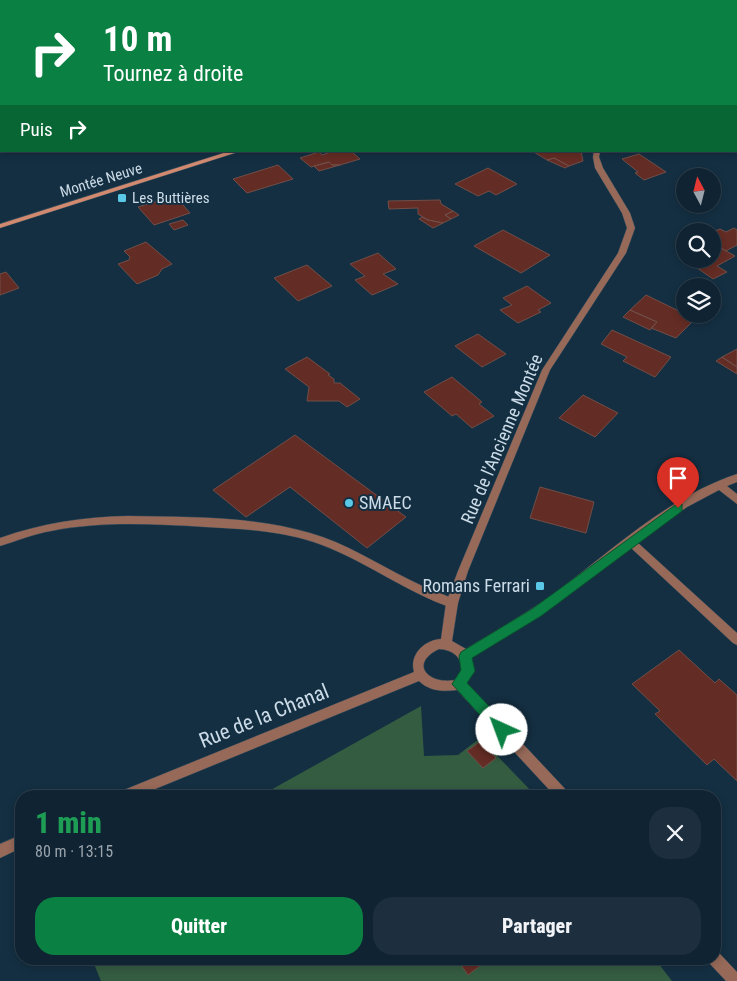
<!DOCTYPE html>
<html lang="fr">
<head>
<meta charset="utf-8">
<style>
  body { margin:0; font-family:"Roboto Condensed",sans-serif; background:#1d2f3e; color:#f1f3f6; height:100vh; display:flex; flex-direction:column; font-size:19px; white-space:nowrap }
  * { box-sizing:border-box; margin:0 }
  p { font-size:16px; color:#9ba4ac }
  .icon { flex:none; width:28px; height:28px; fill:none; stroke:currentColor; stroke-width:2; stroke-linecap:round; stroke-linejoin:round }
  .map { position:relative; flex:1; overflow:hidden }
  .details { position:absolute; left:15px; top:790px; width:706px; height:175px; display:flex; flex-direction:column; background:#0f2332; border-radius:20px; box-shadow:0 2px 8px #0003,0 0 0 1px #2f404d }
  .details>* { flex:none }
  .hud { position:absolute; left:0px; top:0px; width:738px; height:152px; box-shadow:0 2px 8px #0003,0 0 0 1px #2f404d; background:#0b8043; color:#fff; overflow:hidden }
  .needle { width:32px; rotate:353deg }
  .controls { position:absolute; left:676px; top:168px; display:grid; gap:10px }
  .controls a { display:grid; place-items:center; width:45px; height:45px; border-radius:50%; background:#0f2332; box-shadow:0 2px 8px #0003,0 0 0 1px #2f404d; font-size:25px }
  .pin { position:absolute; display:grid; place-items:center; width:42px; height:42px; color:#fff; margin:-51px -21px; border-radius:50% 50% 50% 0; rotate:-45deg; box-shadow:0 0 5px #0007 }
  .pin .icon { rotate:45deg }
  .me { position:absolute; width:55px; margin:-28px; rotate:317deg; stroke-linejoin:round; filter:drop-shadow(0 0 4px #0008) }
  .turn { display:flex; align-items:center; gap:18px; height:105px; padding:0 20px; font-size:22px }
  .turn .icon { width:65px; height:65px; stroke-width:2.5 }
  .turn b { display:block; font-size:35px; line-height:42px }
  .then { display:flex; align-items:center; height:48px; padding:0 20px; background:#0003; gap:10px; font-size:19px }
  .round { display:grid; place-items:center; flex:none; width:52px; height:52px; border-radius:20px; background:#1d2f3e }
  .summary { display:flex; align-items:center; justify-content:space-between; height:85px; padding:0 20px }
  h1 { font-size:30px; font-weight:800; line-height:38px; color:#1e9e55 }
  .action { display:flex; gap:10px; margin-top:auto; padding:10px 20px }
  .action a { flex:1; height:58px; border-radius:20px; background:#0b8043; color:#fff; font-size:20px; font-weight:800; line-height:58px; text-align:center }
  .action a+a { background:#1d2f3e; color:#f1f3f6 }
  .map>svg:first-child { display:block }
  .green { fill:#345c41 }
  .building { fill:#632c24; stroke:#714e48 }
  .lines { fill:none; stroke-linecap:round; stroke-linejoin:round }
  .lane-casing { stroke:#314b5c; stroke-width:1 }
  .street-casing { stroke:#314b5c; stroke-width:1 }
  .secondary-casing { stroke:#314b5c; stroke-width:1 }
  .lane { fill:#966958; fill-rule:evenodd }
  .street { fill:#966958; fill-rule:evenodd }
  .secondary { fill:#d18a6f; fill-rule:evenodd }
  .route { fill:#0b8043; stroke:#07532c }
  .poi-dot { fill:#5ac8e6; stroke:#142f42; stroke-width:2 }
  .labels { text-anchor:middle; stroke-width:4; stroke-linejoin:round; paint-order:stroke }
  .far-street-label { font-size:15px; fill:#cbdbe7; stroke:#142f42 }
  .far-poi-label { font-size:15px; fill:#cbdbe7; stroke:#142f42; text-anchor:start }
  .street-label { font-size:18px; fill:#cbdbe7; stroke:#142f42 }
  .poi-label { font-size:18px; fill:#cbdbe7; stroke:#142f42; text-anchor:start }
  .near-street-label { font-size:21px; fill:#cbdbe7; stroke:#142f42 }
</style>
</head>
<body>
<div class="map">
<svg width="737" height="981" viewBox="0 0 737 981">
  <rect width="100%" height="100%" fill="#142f42"/>
  <!-- green -->
  <path class="green" d="M0,0H138L1,1L0,64Z
    M421,706L424,756L458,755L480,738L536,796H260Z
    M92,959H655L672,981H101Z"/>
  <!-- building -->
  <path class="building" d="M329,151H351L360,159L340,165H332L329,162L311,167L300,158L319,152L322,155L331,152Z
    M532,151H581L583,161L569,166L554,158L547,160Z
    M639,154L666,172L644,180L635,173L638,172L622,159Z
    M554,158L569,166L565,168L547,160Z
    M329,162L332,165H340L319,171L314,166Z
    M278,165L293,179L247,193L233,179Z
    M488,168L517,184L496,195L489,191L478,196L455,184Z
    M175,196L190,213L154,225L138,207Z
    M440,200L441,204L453,211L445,215L451,219L443,223L428,220L418,214V208L389,209L388,201Z
    M453,211L459,215L451,219L445,215Z
    M422,217L428,220L443,223L433,228L419,219Z
    M183,220L188,225L174,230L169,224Z
    M734,228L737,230V245L726,251L712,243V232L720,229L726,232Z
    M503,230L550,255L521,273L474,246Z
    M146,242L172,264L162,269L158,275L137,284L118,264L129,260L130,257L124,251Z
    M712,243L735,256L717,266L727,272L713,279L684,259H712Z
    M378,253L396,269L383,274L398,284L372,295L355,280L365,276L350,264Z
    M307,265L332,286L298,301L274,278Z
    M6,272L19,288L0,295V274Z
    M527,286L551,303L538,310L541,312L518,323L500,310L512,305L503,298Z
    M646,295L685,314L696,318L676,338L651,328L657,322L630,310Z
    M630,310L657,322L650,330L623,317Z
    M612,330L671,357L655,377L623,361L627,357L601,344Z
    M478,334L506,354L482,367L455,346Z
    M737,349V367L722,357Z
    M307,357L330,374L328,375L334,379V383H340L360,399L347,407L339,401H307L309,387L285,369Z
    M722,357L737,367V374L716,361Z
    M452,377L482,402L479,404L494,416L472,428L456,414L452,416L424,392Z
    M583,395L618,413L595,437L559,418Z
    M295,435L406,517L367,548L290,487L246,517L213,490Z
    M540,487L594,502L586,533L530,518Z
    M679,650L715,683L719,679L737,695V781L714,759L707,765L655,714L660,711L632,684Z
    M481,741L496,758L483,768L467,751Z
    M457,959H489L468,975Z"/>
  <g class="lines">
    <!-- lane casing -->
    <g class="lane-casing">
      <path id="lane" d="M128,516C187,517 253,516 310,533C346,543 377,564 410,580C425,588 441,593 456,600L458,603L456,606L452,608C406,592 367,562 322,545C285,531 245,529 206,527C154,524 102,521 51,531C33,534 17,541 0,546V538C42,523 83,517 128,516Z"/>
    </g>
    <!-- street casing -->
    <g class="street-casing">
      <path id="street" d="M519,0H527L528,1H520Z
        M736,51H737L736,56Z
        M736,76H737V81H736Z
        M736,88H737V92H736Z
        M594,151H600L599,157L603,168L630,213L635,228L626,253L550,370L468,571L458,603L452,641L466,649C497,630 529,612 559,590C613,549 672,495 737,474V482L727,486L737,494V504L719,490L687,507L637,542L737,633V645L733,643L630,547L541,615L471,658L474,671L466,683L568,792L569,796H555L457,690C443,692 429,691 419,681L138,796H118L119,792L414,672C409,655 424,640 441,639L446,603L458,571L542,370L618,253L627,228L622,213L595,168L593,157ZM439,649C453,650 461,656 462,670L455,680C429,685 408,664 439,649Z
        M21,835V848L0,858V844Z
        M715,952L720,954L737,972V981H726L710,964L708,959H715Z"/>
    </g>
    <!-- secondary casing -->
    <g class="secondary-casing">
      <path id="secondary" d="M0,68H1V72H0Z
        M736,73H737V77H736Z
        M230,151H241L0,228V224Z"/>
    </g>
    <!-- lane -->
    <use href="#lane" class="lane"/>
    <!-- street -->
    <use href="#street" class="street"/>
    <!-- secondary -->
    <use href="#secondary" class="secondary"/>
  </g>
  <!-- route -->
  <path class="route" d="M678,503L682,504V511L541,616L472,658L475,671L467,683L507,725L509,730L507,734L502,736L497,734L452,684L461,670L459,656L461,652L532,609Z"/>
  <!-- markers -->
  <g class="poi-dot">
    <rect x="117" y="193" width="10" height="10" rx="2.5"/>
    <circle cx="349" cy="503" r="5"/>
    <rect x="535" y="581" width="10" height="10" rx="2.5"/>
  </g>
  <g class="labels">
    <!-- far-street labels -->
    <g class="far-street-label">
      <text transform="translate(101 180) rotate(-17)" y="5">Montée Neuve</text>
    </g>
    <!-- far-poi labels -->
    <g class="far-poi-label">
      <text x="132" y="203">Les Buttières</text>
    </g>
    <!-- street labels -->
    <g class="street-label">
      <text transform="translate(502 439) rotate(-67)" y="6">Rue de l'Ancienne Montée</text>
    </g>
    <!-- poi labels -->
    <g class="poi-label">
      <text x="359" y="509">SMAEC</text>
      <text x="530" y="592" text-anchor="end">Romans Ferrari</text>
    </g>
    <!-- near-street labels -->
    <g class="near-street-label">
      <text transform="translate(264 716) rotate(-22)" y="7">Rue de la Chanal</text>
    </g>
  </g>
</svg>
<div class="controls">
<a><svg class="needle" viewBox="-14 -14 28 28"><path d="M0-13l5 13h-10z" fill="#e53935"/><path d="M0 13l5-13h-10z" fill="#9ba4ac"/></svg></a>
<a><svg class="icon" aria-label="search" viewBox="0 0 24 24"><circle cx="10" cy="10" r="6"/><path d="M15 15l6 6"/></svg></a>
<a><svg class="icon" aria-label="layers" viewBox="0 0 24 24"><path d="M12 4l9 5-9 5-9-5zM3 14l9 5 9-5"/></svg></a>
</div>
<div class="pin" style="left:678px;top:508px;background:#d93025"><svg class="icon" aria-label="arrive" viewBox="0 0 24 24"><path d="M6 21V4h12l-3 4 3 4H6"/></svg></div>
<svg class="me" style="left:502px;top:730px" viewBox="-20 -20 40 40"><circle r="19" fill="#fff"/><path d="M0-13L10 11 0 6-10 11z" fill="#0b8043"/></svg>
<div class="hud">
<div class="turn"><svg class="icon" aria-label="right" viewBox="0 0 24 24"><path d="M7 20v-9h11M14 6l5 5-5 5"/></svg><div><b>10 m</b>Tournez à droite</div></div>
<div class="then">Puis<svg class="icon" aria-label="right" viewBox="0 0 24 24"><path d="M7 20v-9h11M14 6l5 5-5 5"/></svg></div>
</div>
<section class="details">
<div class="summary"><div><h1>1 min</h1><p>80 m · 13:15</p></div><a class="round"><svg class="icon" aria-label="close" viewBox="0 0 24 24"><path d="M6 6l12 12M18 6L6 18"/></svg></a></div>
<div class="action"><a>Quitter</a><a>Partager</a></div>
</section>
</div>
</body>
</html>
